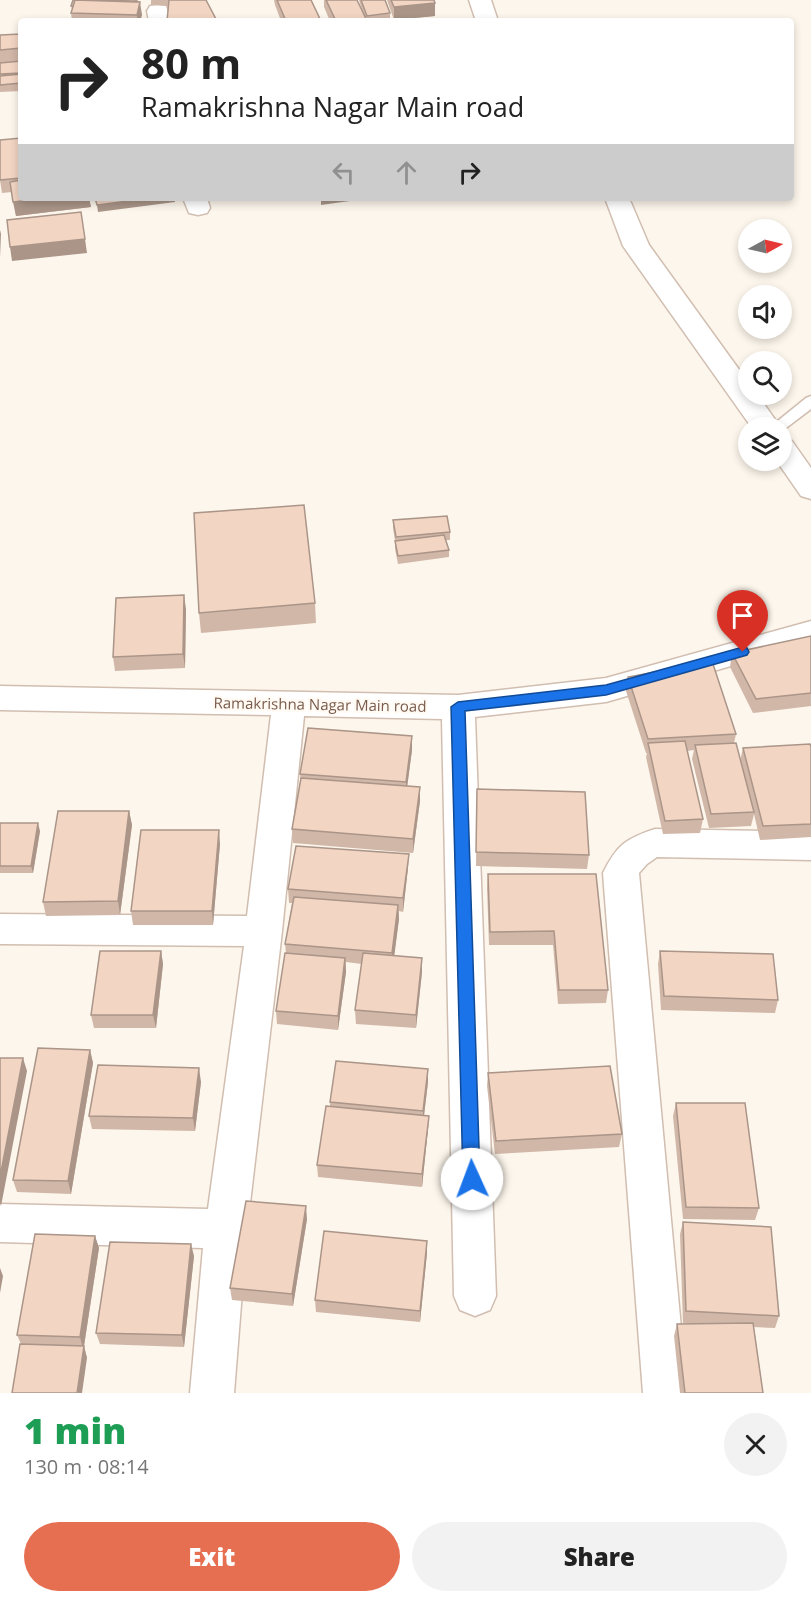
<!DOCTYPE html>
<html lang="en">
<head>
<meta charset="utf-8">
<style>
  body { margin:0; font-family:"Open Sans",sans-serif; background:#f2f2f2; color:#222; height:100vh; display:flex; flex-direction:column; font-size:22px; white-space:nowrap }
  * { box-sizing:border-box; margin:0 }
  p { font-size:20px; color:#767676 }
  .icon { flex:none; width:33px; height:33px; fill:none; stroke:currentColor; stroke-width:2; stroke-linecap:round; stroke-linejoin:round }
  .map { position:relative; height:1393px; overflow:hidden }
  .panel { display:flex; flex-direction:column; background:#fff; flex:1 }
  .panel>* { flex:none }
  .banner { position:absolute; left:18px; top:18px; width:776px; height:183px; border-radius:6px; box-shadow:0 3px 9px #0003; background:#fff; color:#222; overflow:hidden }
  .needle { width:39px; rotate:82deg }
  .fabs { position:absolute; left:738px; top:219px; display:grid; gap:12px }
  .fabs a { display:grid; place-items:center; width:54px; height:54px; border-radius:50%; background:#fff; box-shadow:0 3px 9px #0003; font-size:30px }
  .pin { position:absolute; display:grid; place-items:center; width:51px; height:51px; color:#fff; margin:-62px -26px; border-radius:50% 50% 50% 0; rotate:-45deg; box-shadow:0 0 6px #0007 }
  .pin .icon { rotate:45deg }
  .me { position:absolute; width:66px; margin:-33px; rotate:358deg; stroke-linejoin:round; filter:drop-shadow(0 0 4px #0008) }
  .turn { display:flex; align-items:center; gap:21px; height:126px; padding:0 24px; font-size:27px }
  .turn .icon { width:78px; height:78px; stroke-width:2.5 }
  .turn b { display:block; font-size:42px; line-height:51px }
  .lanes { display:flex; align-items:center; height:57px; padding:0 24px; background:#0003; justify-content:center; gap:30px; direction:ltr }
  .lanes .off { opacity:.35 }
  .round { display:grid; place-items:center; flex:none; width:63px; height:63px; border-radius:32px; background:#f2f2f2 }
  .summary { display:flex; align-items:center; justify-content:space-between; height:102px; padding:0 24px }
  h1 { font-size:36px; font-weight:800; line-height:45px; color:#1e9e55 }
  .action { display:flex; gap:12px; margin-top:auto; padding:12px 24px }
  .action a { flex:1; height:69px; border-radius:36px; background:#e76f51; color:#fff; font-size:24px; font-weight:800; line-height:69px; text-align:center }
  .action a+a { background:#f2f2f2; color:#222 }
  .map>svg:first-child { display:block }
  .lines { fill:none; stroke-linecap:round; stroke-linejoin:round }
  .service-casing { stroke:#d1beb0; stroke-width:3 }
  .minor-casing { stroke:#d1beb0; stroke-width:3 }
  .tertiary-casing { stroke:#d1beb0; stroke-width:3 }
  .service { fill:#fff; fill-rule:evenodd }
  .minor { fill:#fff; fill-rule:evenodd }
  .tertiary { fill:#fff; fill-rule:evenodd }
  .wall { fill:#d1b7a8 }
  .shaded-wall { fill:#aa9588 }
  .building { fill:#f3d5c3; stroke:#aa9588; stroke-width:1.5 }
  .route { fill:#1a73e8; stroke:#114b97; stroke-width:1.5 }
  .labels { text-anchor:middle; stroke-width:5; stroke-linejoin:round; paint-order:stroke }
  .street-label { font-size:15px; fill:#7a5c4d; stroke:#fffaf3 }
</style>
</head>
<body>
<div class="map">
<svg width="811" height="1393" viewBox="0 0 811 1393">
  <rect width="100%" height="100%" fill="#fdf6ec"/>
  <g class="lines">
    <!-- service casing -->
    <g class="service-casing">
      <path id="service" d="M811,396V409L782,431V428H769L806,398Z"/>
    </g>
    <!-- minor casing -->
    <g class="minor-casing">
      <path id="minor" d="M158,5L166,6L171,21H149L147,11L150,6Z
        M183,198H207L210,208L207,213L198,215L189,213Z
        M811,621V643L606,702L475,717L496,1296L490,1310L475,1316L460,1310L454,1296L442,719L304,716L282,931L247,1229L234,1393H190L203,1248L0,1242V1204L208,1209L244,946L0,944V914L247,916L271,715L0,710V686L458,695L606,678Z
        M655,829L811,832V860L657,857L647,864L639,873L687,1393H643L603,873C617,845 625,839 655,829Z"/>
    </g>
    <!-- tertiary casing -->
    <g class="tertiary-casing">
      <path id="tertiary" d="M469,0H491L498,21H476Z
        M605,198H629L649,245L748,382V394H757L781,428H752L623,246Z
        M782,439L792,441L811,468V499L801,496L776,460H782Z"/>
    </g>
    <!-- service -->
    <use href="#service" class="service"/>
    <!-- minor -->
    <use href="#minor" class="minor"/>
    <!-- tertiary -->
    <use href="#tertiary" class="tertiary"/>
  </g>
  <!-- wall -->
  <path class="wall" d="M138,0L142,15L140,21H72L71,13L72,9L71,6Z
    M151,0H206L169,6L151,5Z
    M274,0H311L321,21H281L275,5Z
    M324,0H357L363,13L359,0H385L390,13V20L330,21L324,7Z
    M387,0H434L435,3V16L394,20Z
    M21,34V91L0,92V35Z
    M21,138V198H89L91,207L16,216L12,192L2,193L0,180Z
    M393,520L450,532V540H446L449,550V557L398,564L395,549V541L393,528Z
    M315,603L316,623L201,633L199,613Z
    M186,609L185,668L115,671L113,657Z
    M811,636V706L753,713L730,667L732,653Z
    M628,677L736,734L734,743L740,761L743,748L811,747V837L760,840L754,814L751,826L709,828L692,759L694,750L687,751L703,819L700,833L663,834L646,757L647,753H646L626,691Z
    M412,736V750L407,786L420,801L413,853L293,843L292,829L301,782L300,774Z
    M477,789L589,855L587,869L476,866Z
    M129,811L132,825L120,915L46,916L43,902Z
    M0,823L40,831L33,873H0Z
    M220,844L213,925H133L131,911Z
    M408,868L403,912L399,911V919L394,955L422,972L416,1028L356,1024L355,1010L362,964L346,962V972L338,1030L277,1024L276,1011L286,953L285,944L292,903H289L288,889Z
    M488,874H596L608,990L606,1003L558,1004L553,945H489L487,888Z
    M161,951L163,964L156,1028H94L91,1015Z
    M660,951L778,1000L775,1013L661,1010L658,964Z
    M90,1050L93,1063L71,1194L17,1192L13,1180Z
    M428,1069V1082L424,1115L429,1116L428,1129L422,1187L318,1177L317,1165L330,1106V1102Z
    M488,1073L622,1134L619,1147L495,1154L487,1086Z
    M201,1082L195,1131L92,1129L89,1116Z
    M676,1103L759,1208L755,1220L683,1219L673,1116Z
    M307,1219L293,1306L232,1300L230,1288Z
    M683,1222L779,1316L775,1328L754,1327L763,1393H680L674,1336L677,1324H694L683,1323L680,1234Z
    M95,1236L99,1248L84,1346L87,1358L21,1344L17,1335Z
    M427,1241V1253L420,1322L316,1312L315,1300Z
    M194,1256L184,1347L100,1344L96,1333Z"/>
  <!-- shaded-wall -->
  <path class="shaded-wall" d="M140,2L142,15L140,21H137V15Z
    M435,3V16L394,20V7Z
    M49,198H89L91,207L16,216L13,202Z
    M152,198H175V202L98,212L97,205Z
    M321,198H371L321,205Z
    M0,230L1,234L0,258Z
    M85,239L87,253L12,261L10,247Z
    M184,595L186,609L185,668L183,654Z
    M412,736V750L406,796V782Z
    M420,787V801L413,853V839Z
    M129,811L132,825L120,915L118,901Z
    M38,823L40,831L33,873L31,866Z
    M219,830L220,844L213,925L212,911Z
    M409,854L408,868L403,912V898Z
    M398,905L399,919L393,966L392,953Z
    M161,951L163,964L156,1028L153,1015Z
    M345,958L346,972L338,1030V1016Z
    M422,958V972L416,1028V1015Z
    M90,1050L93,1063L71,1194L68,1181Z
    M23,1058L27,1071L1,1206L0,1203V1177Z
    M199,1068L201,1082L195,1131L193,1118Z
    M428,1069V1082L423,1124V1111Z
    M429,1116L428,1129L422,1187V1174Z
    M306,1206L307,1219L293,1306L292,1294Z
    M95,1236L99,1248L84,1346L87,1358L82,1393H77L83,1349L80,1337Z
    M427,1241V1253L420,1322V1311Z
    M191,1244L194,1256L184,1347L182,1335Z
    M0,1268L3,1276L0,1293Z"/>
  <!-- building -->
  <path class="building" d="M73,0H136V2L75,0L73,6H71Z
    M75,0L140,2L137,15L71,13Z
    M169,0H206L217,21H167Z
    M277,0H311L321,21H286Z
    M326,0H357L367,21H336Z
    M361,0H385L390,13L367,16Z
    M391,0H434L435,3L394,7Z
    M21,34V48L0,50V35Z
    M21,61V73L0,74V63Z
    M21,74V83L0,85V76Z
    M21,138V178L0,180V140Z
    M21,180V198H49L13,202L10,182Z
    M95,198H152L97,205Z
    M81,212L85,239L10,247L7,220Z
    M304,505L315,603L199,613L194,513Z
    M447,516L450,532L396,537L393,520Z
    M444,535L449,550L398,556L395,541Z
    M184,595L183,654L113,657L116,598Z
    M811,636V693L756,699L732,653Z
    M712,661L736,734L648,739L628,677Z
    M308,728L412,736L406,782L300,774Z
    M685,741L703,819L665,821L648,743Z
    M736,743L754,812L711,814L695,745Z
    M810,744L811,747V824L763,826L743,748Z
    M301,778L420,787L413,839L292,829Z
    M477,789L585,792L589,855L476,852Z
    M58,811H129L118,901L43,902Z
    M0,823H38L31,866H0Z
    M141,830H219L212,911H131Z
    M296,846L409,854L403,898L288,889Z
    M488,874H596L608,990H559L554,931L490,932Z
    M294,897L398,905L392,953L285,944Z
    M100,951H161L153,1015H91Z
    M660,951L773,954L778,1000L664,996Z
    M285,953L345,958L338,1016L276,1011Z
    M363,953L422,958L416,1015L355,1010Z
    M38,1048L90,1050L68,1181L13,1180Z
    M0,1058H23L0,1177Z
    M336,1061L428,1069L423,1111L330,1102Z
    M98,1065L199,1068L193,1118L89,1116Z
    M610,1066L622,1134L496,1141L488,1073Z
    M676,1103H745L759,1208L686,1207Z
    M326,1106L429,1116L422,1174L317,1165Z
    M246,1201L306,1206L292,1294L230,1288Z
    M683,1222L771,1227L779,1316L686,1311Z
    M324,1231L427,1241L420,1311L315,1300Z
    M35,1234L95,1236L80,1337L17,1335Z
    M110,1242L191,1244L182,1335L96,1333Z
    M753,1323L763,1393H685L677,1324Z
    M20,1344L84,1346L77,1393H12Z"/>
  <!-- route -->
  <path class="route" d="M743,647L747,648L749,652L747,655L606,695L465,711L480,1179L478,1184L472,1186L466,1184L463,1179L451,707L458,702L606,685Z"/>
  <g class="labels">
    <!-- street labels -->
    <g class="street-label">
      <text transform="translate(320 705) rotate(1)" y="5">Ramakrishna Nagar Main road</text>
    </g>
  </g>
</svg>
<div class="fabs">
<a><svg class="needle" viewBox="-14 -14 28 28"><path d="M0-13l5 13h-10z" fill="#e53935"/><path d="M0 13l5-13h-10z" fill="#767676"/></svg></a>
<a><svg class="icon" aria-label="sound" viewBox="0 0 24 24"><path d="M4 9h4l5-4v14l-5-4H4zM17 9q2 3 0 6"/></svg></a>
<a><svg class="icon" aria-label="search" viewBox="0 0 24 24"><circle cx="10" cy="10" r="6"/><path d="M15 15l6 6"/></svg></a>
<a><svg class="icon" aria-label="layers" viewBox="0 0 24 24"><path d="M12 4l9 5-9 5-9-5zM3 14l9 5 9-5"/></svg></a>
</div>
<div class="pin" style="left:743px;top:652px;background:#d93025"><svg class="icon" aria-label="arrive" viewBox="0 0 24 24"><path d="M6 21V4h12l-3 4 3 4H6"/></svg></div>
<svg class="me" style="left:472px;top:1179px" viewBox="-20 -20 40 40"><circle r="19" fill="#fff"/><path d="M0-13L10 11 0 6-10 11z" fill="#1a73e8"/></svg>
<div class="banner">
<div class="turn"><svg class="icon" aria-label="right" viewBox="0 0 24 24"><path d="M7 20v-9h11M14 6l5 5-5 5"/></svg><div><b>80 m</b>Ramakrishna Nagar Main road</div></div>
<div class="lanes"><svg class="icon off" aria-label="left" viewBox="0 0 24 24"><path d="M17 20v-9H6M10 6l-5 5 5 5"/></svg><svg class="icon off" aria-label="ahead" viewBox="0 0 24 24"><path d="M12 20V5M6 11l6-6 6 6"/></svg><svg class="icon" aria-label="right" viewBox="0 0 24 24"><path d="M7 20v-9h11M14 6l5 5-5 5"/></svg></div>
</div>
</div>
<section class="panel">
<div class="summary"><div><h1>1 min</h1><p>130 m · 08:14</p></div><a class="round"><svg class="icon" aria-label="close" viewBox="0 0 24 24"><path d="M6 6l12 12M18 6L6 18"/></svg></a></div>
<div class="action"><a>Exit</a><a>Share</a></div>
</section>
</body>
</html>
